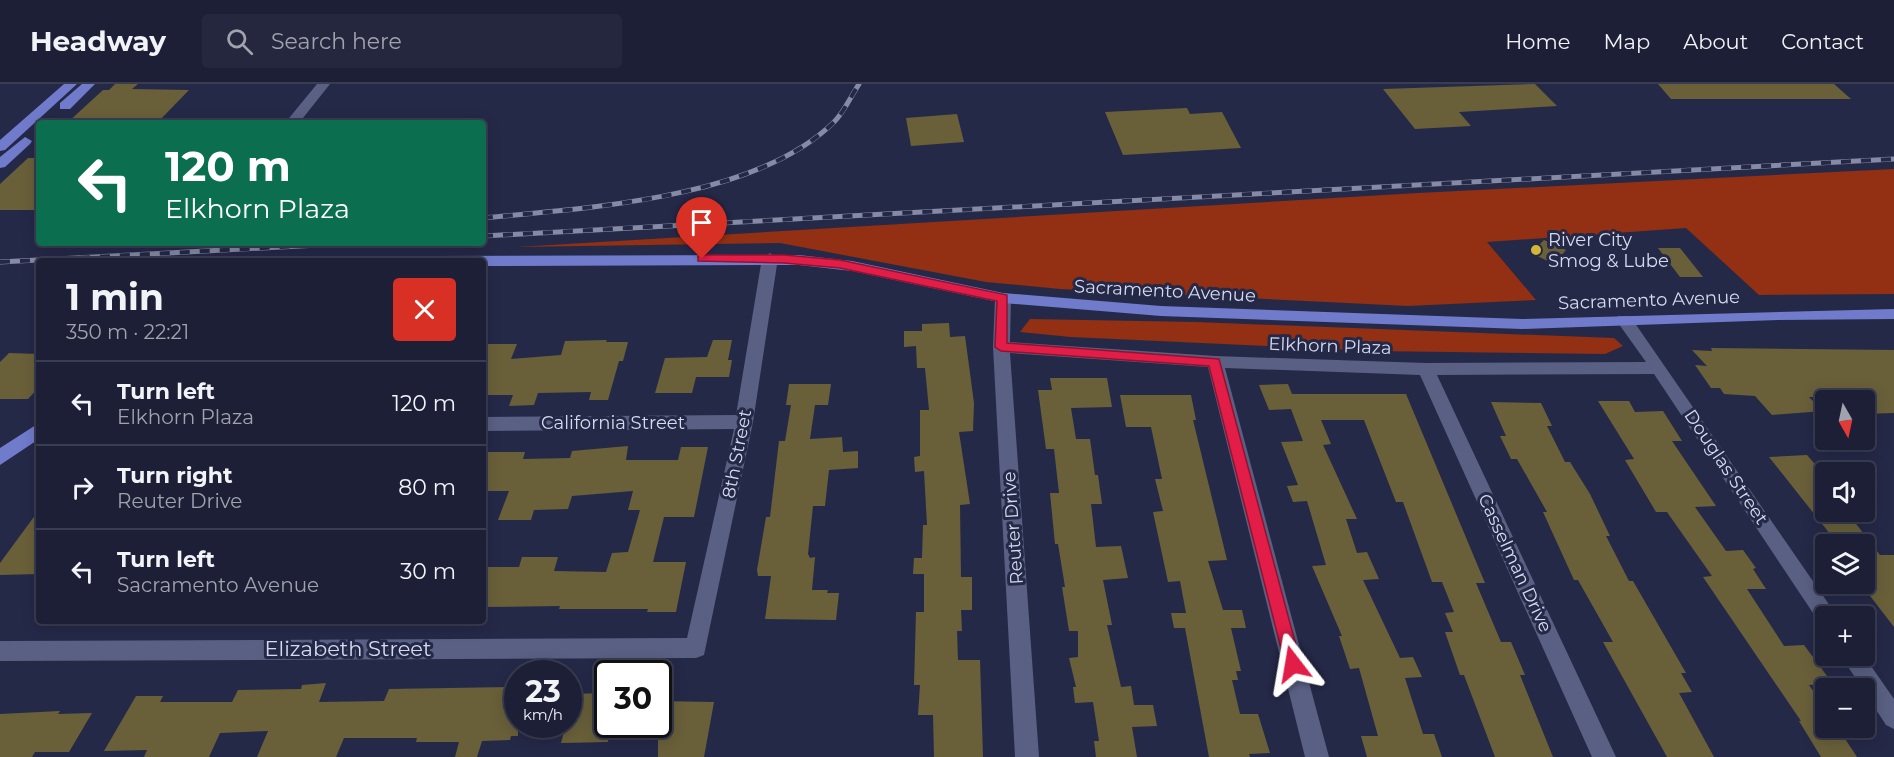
<!DOCTYPE html>
<html lang="en">
<head>
<meta charset="utf-8">
<style>
  body { margin:0; font-family:Montserrat,sans-serif; background:#25273e; color:#f1f3f6; height:100vh; display:flex; flex-direction:column; font-size:22px; white-space:nowrap }
  * { box-sizing:border-box; margin:0 }
  p { font-size:20px; color:#a0a2ad }
  .icon { flex:none; width:33px; height:33px; fill:none; stroke:currentColor; stroke-width:2; stroke-linecap:round; stroke-linejoin:round }
  .map { position:relative; flex:1; overflow:hidden }
  .panel { position:absolute; left:36px; top:174px; width:450px; height:366px; display:flex; flex-direction:column; background:#1c1f36; border-radius:6px; box-shadow:0 3px 15px #0003,0 0 0 2px #3a3d51 }
  .panel>* { flex:none }
  .guide { position:absolute; left:36px; top:36px; width:450px; height:126px; border-radius:6px; box-shadow:0 3px 15px #0003,0 0 0 2px #3a3d51; background:#0b6e4f; color:#fff; overflow:hidden }
  .needle { width:39px; rotate:171deg }
  .controls { position:absolute; left:1815px; top:306px; display:grid; gap:12px }
  .controls a { display:grid; place-items:center; width:60px; height:60px; border-radius:6px; background:#1c1f36; box-shadow:0 3px 15px #0003,0 0 0 2px #3a3d51; font-size:30px }
  .speed { position:absolute; left:504px; top:576px; display:flex; gap:12px; font-size:30px; font-weight:700; text-align:center }
  .speed>* { display:grid; place-content:center; width:78px; height:78px; border-radius:50%; background:#1c1f36; box-shadow:0 3px 15px #0003,0 0 0 2px #3a3d51; line-height:1 }
  .speed small { font-size:15px; font-weight:400 }
  .speed .limit { border:3px solid #111; border-radius:9px; background:#fff; color:#111 }
  .pin { position:absolute; display:grid; place-items:center; width:51px; height:51px; color:#fff; margin:-62px -26px; border-radius:50% 50% 50% 0; rotate:-45deg; box-shadow:0 0 6px #0007 }
  .pin .icon { rotate:45deg }
  .me { position:absolute; width:66px; margin:-33px; rotate:346deg; stroke-linejoin:round; filter:drop-shadow(0 0 4px #0008) }
  .turn { display:flex; align-items:center; gap:21px; height:126px; padding:0 30px; font-size:27px }
  .turn .icon { width:78px; height:78px; stroke-width:2.5 }
  .turn b { display:block; font-size:42px; line-height:51px }
  .round { display:grid; place-items:center; flex:none; width:63px; height:63px; border-radius:6px; background:#25273e }
  .overview { display:flex; align-items:center; justify-content:space-between; height:102px; padding:0 30px }
  h1 { font-size:36px; font-weight:700; line-height:45px }
  ul { padding:0; list-style:none }
  li { display:flex; align-items:center; gap:18px; height:84px; padding:0 30px; border-top:2px solid #3a3d51 }
  li div { flex:1 }
  li b { display:block; font-size:22px }
  li em { font-style:normal }
  header { display:flex; align-items:center; gap:36px; box-sizing:border-box; height:84px; padding:0 30px; background:#1c1f36; border-bottom:2px solid #3a3d51 }
  header strong { font-size:28px }
  nav { display:flex; gap:33px; margin-inline-start:auto; font-size:21px }
  .search { width:420px; height:54px; background:#25273e; display:flex; align-items:center; gap:15px; box-sizing:border-box; padding:0 21px; border-radius:6px; color:#a0a2ad; font-size:22px }
  .map>svg:first-child { display:block }
  .green { fill:#932f12 }
  .building { fill:#69603a }
  .lines { fill:none; stroke-linecap:round; stroke-linejoin:round }
  .minor { fill:#596083; fill-rule:evenodd }
  .major { fill:#707bcc; fill-rule:evenodd }
  .rail-casing { stroke:#868aa4; stroke-width:5 }
  .rail { stroke:#252948; stroke-width:4; stroke-dasharray:10; stroke-linecap:butt }
  .route { fill:#e11d48; stroke:#92132f; stroke-width:1.5 }
  .poi-dot { fill:#d3b635; stroke:#252948; stroke-width:2 }
  .labels { text-anchor:middle; stroke-width:6; stroke-linejoin:round; paint-order:stroke }
  .poi-label { font-size:18px; fill:#d6daef; stroke:#252948; text-anchor:start }
  .street-label { font-size:18px; fill:#d6daef; stroke:#252948 }
  .near-street-label { font-size:21px; fill:#d6daef; stroke:#252948 }
</style>
</head>
<body>
<header>
<strong>Headway</strong>
<div class="search"><svg class="icon" aria-label="search" viewBox="0 0 24 24"><circle cx="10" cy="10" r="6"/><path d="M15 15l6 6"/></svg>Search here</div>
<nav><a>Home</a><a>Map</a><a>About</a><a>Contact</a></nav>
</header>
<div class="map">
<svg width="1894" height="673" viewBox="0 0 1894 673">
  <rect width="100%" height="100%" fill="#252948"/>
  <!-- green -->
  <path class="green" d="M1894,85V210L1759,211L1686,144L1487,158L1536,216L1408,222L1060,205L986,198L780,159L517,163L1418,109Z
    M1030,235L1196,238L1614,254L1623,262L1605,270L1373,267L1071,253L1020,248Z"/>
  <!-- building -->
  <path class="building" d="M115,0H138L132,5L189,6L157,39H67L103,6H109Z
    M1535,0L1557,22L1459,28L1471,42L1415,45L1383,5Z
    M1658,0H1834L1851,15H1671Z
    M1187,24L1190,30L1222,28L1241,64L1123,71L1105,28Z
    M957,30L964,58L911,62L906,34Z
    M28,74H39V126H0V100Z
    M1544,156L1566,166L1554,180L1531,169Z
    M1658,164H1680L1703,193H1680Z
    M949,239L950,253L965,252L974,319L973,347L959,348L970,420L960,421L961,493H972V526H961L962,547H957L958,576H980L983,673H934L933,631H918L920,601H914L916,528H924V490H913L914,474H922L923,441H927L924,387L915,388L914,373L920,372V326H929L925,284H917L916,262L904,263V247H922V240Z
    M607,256L606,258H628L623,277H619L608,316H589L591,308L538,309L534,321L509,322L513,311H483V260H517L511,275L561,271L565,257Z
    M713,256H732L728,276H732L729,293H696L692,309H655L665,274L707,273Z
    M1711,264L1894,266V329L1864,330V313H1809L1823,327L1772,331L1755,312L1724,310L1720,304H1711L1695,281L1707,282L1692,266L1712,267Z
    M9,269L39,270V303L28,315H0V278Z
    M1050,294H1107L1112,323L1071,324L1076,355H1090L1095,391H1098L1102,420H1091L1096,463L1121,462L1128,494L1103,496L1112,541H1107L1121,603L1131,602L1134,621H1153L1157,642L1132,643L1137,673H1096L1094,657H1099L1093,618L1075,619L1073,603H1076L1069,574L1078,573V547H1069L1062,503H1065L1058,460H1055L1050,409H1059L1054,365H1046L1038,306H1052Z
    M789,300H831L828,321H815L810,355L842,353L843,368L858,367V384L829,386L825,422H813L808,470L810,474L815,473L812,506H828L827,509H839L836,536L765,535L771,492H758L757,486L766,433H770L779,357H785L791,321H786Z
    M1288,300L1292,310H1406L1485,499H1476L1501,558H1511L1525,591H1520L1553,673H1495L1464,591H1460L1445,548H1453L1445,529L1454,528L1442,498H1432L1403,418H1396L1364,336H1321L1331,360L1323,361L1357,435H1346L1357,469L1367,468L1379,495L1363,496L1400,574L1413,573L1422,593L1405,594L1423,650H1434L1442,673H1367L1361,652H1378L1359,584L1350,585L1339,552H1342L1312,482L1326,481L1307,417L1293,418L1287,402L1298,401L1281,358L1303,357L1291,325L1269,326L1259,301Z
    M1120,311H1191L1196,336H1193L1227,476L1208,477L1223,526H1242L1246,544H1231L1241,587H1236L1238,596H1232L1240,630H1258L1270,669L1249,670L1250,673H1209L1185,544H1174L1171,529H1186L1180,497L1168,498L1153,428L1163,427L1155,395H1162L1151,343H1126Z
    M1598,317H1629L1635,328L1663,327L1682,357H1672L1716,422L1695,423L1726,467L1743,466L1756,484L1753,485L1766,505H1747L1784,562L1804,561L1833,600L1809,601L1826,625V644H1838L1857,673H1821L1799,637H1801L1703,493L1712,492L1667,428H1656L1625,376L1634,375Z
    M1491,318L1541,319L1552,342H1547L1565,378H1570L1590,410L1610,452H1606L1629,497H1633L1686,589H1681L1692,608L1679,609L1714,673H1667L1603,558H1613L1578,496H1574L1543,428H1547L1517,375H1511L1500,352H1506Z
    M628,362L626,376H678L681,363H708L694,433H664L653,478H686L676,528H647L648,525H559L560,522L483,523V483H519L522,473H558L554,487L606,488L612,469L628,468L640,426H628L633,407L572,412L568,425L534,426L531,436H498L509,407H483V368H525L523,375L570,374L572,367Z
    M1807,371L1826,393V428H1847L1880,471H1894V543L1864,504V460H1838L1769,373Z
    M39,426V490L0,491V479Z
    M326,599L319,618L384,617L389,605L518,603V652H511L510,656L482,657L477,673H455L459,658H416L417,654H344L336,673H257L268,647L220,649L209,673H144L147,666L104,667L136,612H163L160,618H232L238,606L301,605L302,601Z
    M608,609V640H611L608,658L561,659L566,640H568V610Z
    M658,617L714,618L704,673H658Z
    M60,627L58,630L92,629L69,668H35L32,673H0V630Z"/>
  <g class="lines">
    <!-- minor -->
    <path class="minor" d="M317,0H330L299,39H285Z
      M770,169L778,174L753,338L704,571L696,574L0,577V557L687,554L734,345L483,347V333L736,331L762,174Z
      M1003,209L1011,214L1010,258L1215,272L1426,279L1646,278L1616,236L1618,232H1630L1837,532H1826V541L1819,538L1654,290L1437,291L1616,673H1592L1420,291L1225,284L1329,673H1305L1208,283L1010,269L1039,673H1015L993,263L995,214Z
      M1841,572H1864L1894,615V645L1886,641Z"/>
    <!-- major -->
    <path class="major" d="M64,0H77L5,66L0,67V56Z
      M82,0H95L70,25H60V19Z
      M25,53L32,57L30,60L5,83L0,84V73Z
      M799,171L852,177L1003,209L1161,222L1522,235L1894,225V235L1778,236L1522,245L1161,232L1003,219L852,187L799,181L483,182V177H429L437,172Z
      M39,339V355L0,381V364Z"/>
    <!-- rail casing -->
    <g class="rail-casing">
      <path id="rail" d="M483,134C587,124 756,115 834,38C844,28 851,12 859,0
        M483,152L1894,75
        M0,178L356,159"/>
    </g>
    <!-- rail -->
    <use href="#rail" class="rail"/>
  </g>
  <!-- route -->
  <path class="route" d="M702,171H784L840,176L1007,211V259L1219,275L1301,580L1299,585L1293,588L1287,585L1285,580L1209,282L1001,267L995,263L997,217L840,184L784,179L698,177V172Z"/>
  <!-- markers -->
  <circle class="poi-dot" cx="1536" cy="166" r="6"/>
  <g class="labels">
    <!-- poi labels -->
    <g class="poi-label">
      <text x="1548" y="162">River City<tspan x="1548" dy="21">Smog &amp; Lube</tspan></text>
    </g>
    <!-- street labels -->
    <g class="street-label">
      <text transform="translate(1165 207) rotate(3)" y="6">Sacramento Avenue</text>
      <text transform="translate(1649 216) rotate(-2)" y="6">Sacramento Avenue</text>
      <text transform="translate(1330 262) rotate(2)" y="6">Elkhorn Plaza</text>
      <text x="613" y="345">California Street</text>
      <text transform="translate(737 370) rotate(-79)" y="6">8th Street</text>
      <text transform="translate(1726 383) rotate(56)" y="6">Douglas Street</text>
      <text transform="translate(1013 444) rotate(-94)" y="6">Reuter Drive</text>
      <text transform="translate(1515 479) rotate(65)" y="6">Casselman Drive</text>
    </g>
    <!-- near-street labels -->
    <g class="near-street-label">
      <text x="348" y="572">Elizabeth Street</text>
    </g>
  </g>
</svg>
<div class="controls">
<a><svg class="needle" viewBox="-14 -14 28 28"><path d="M0-13l5 13h-10z" fill="#e53935"/><path d="M0 13l5-13h-10z" fill="#a0a2ad"/></svg></a>
<a><svg class="icon" aria-label="sound" viewBox="0 0 24 24"><path d="M4 9h4l5-4v14l-5-4H4zM17 9q2 3 0 6"/></svg></a>
<a><svg class="icon" aria-label="layers" viewBox="0 0 24 24"><path d="M12 4l9 5-9 5-9-5zM3 14l9 5 9-5"/></svg></a>
<a>+</a>
<a>−</a>
</div>
<div class="speed"><div>23<small>km/h</small></div><div class="limit">30</div></div>
<div class="pin" style="left:702px;top:175px;background:#d93025"><svg class="icon" aria-label="arrive" viewBox="0 0 24 24"><path d="M6 21V4h12l-3 4 3 4H6"/></svg></div>
<svg class="me" style="left:1293px;top:580px" viewBox="-20 -20 40 40"><path d="M0-17L14 15 0 8-14 15z" fill="#e11d48" stroke="#fff" stroke-width="4"/></svg>
<div class="guide">
<div class="turn"><svg class="icon" aria-label="left" viewBox="0 0 24 24"><path d="M17 20v-9H6M10 6l-5 5 5 5"/></svg><div><b>120 m</b>Elkhorn Plaza</div></div>
</div>
<section class="panel">
<div class="overview"><div><h1>1 min</h1><p>350 m · 22:21</p></div><a class="round" style="background:#d93025;color:#fff"><svg class="icon" aria-label="close" viewBox="0 0 24 24"><path d="M6 6l12 12M18 6L6 18"/></svg></a></div>
<ul>
<li><svg class="icon" aria-label="left" viewBox="0 0 24 24"><path d="M17 20v-9H6M10 6l-5 5 5 5"/></svg><div><b>Turn left</b><p>Elkhorn Plaza</p></div><em>120 m</em></li>
<li><svg class="icon" aria-label="right" viewBox="0 0 24 24"><path d="M7 20v-9h11M14 6l5 5-5 5"/></svg><div><b>Turn right</b><p>Reuter Drive</p></div><em>80 m</em></li>
<li><svg class="icon" aria-label="left" viewBox="0 0 24 24"><path d="M17 20v-9H6M10 6l-5 5 5 5"/></svg><div><b>Turn left</b><p>Sacramento Avenue</p></div><em>30 m</em></li>
</ul>
</section>
</div>
</body>
</html>
